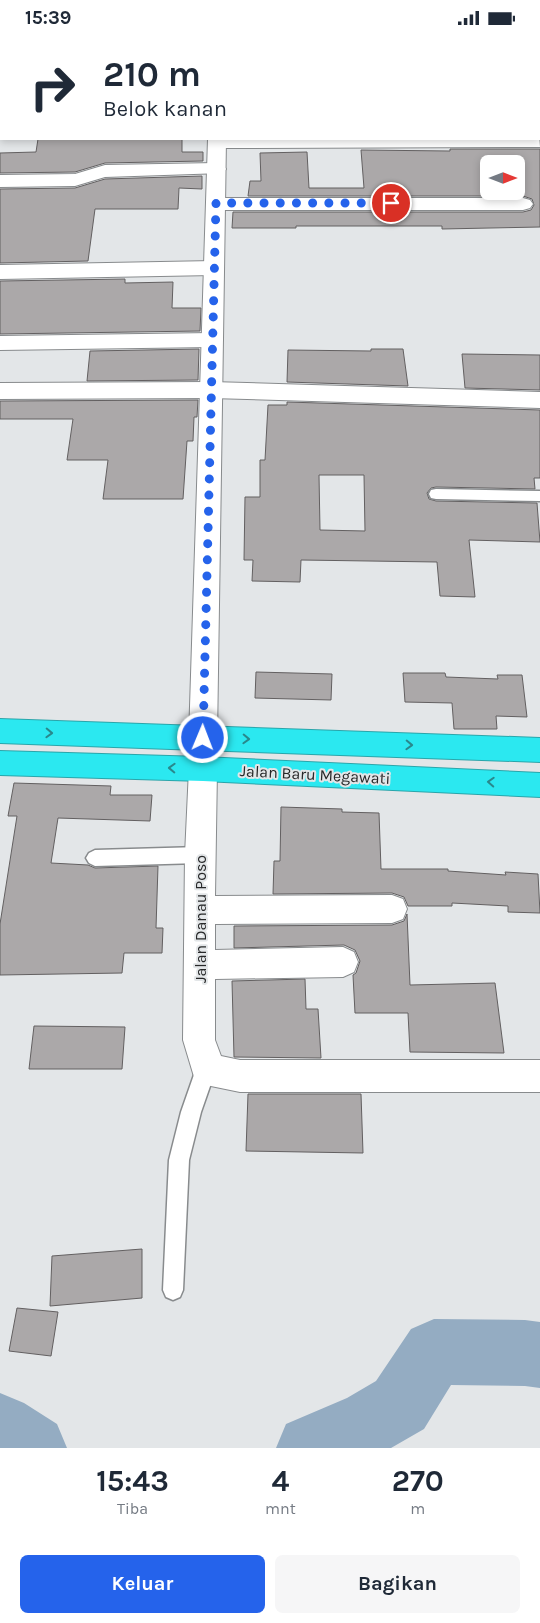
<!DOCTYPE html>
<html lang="id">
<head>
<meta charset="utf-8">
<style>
  body { margin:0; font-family:Karla,sans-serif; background:#f6f6f7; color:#1f2937; height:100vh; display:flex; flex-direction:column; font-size:19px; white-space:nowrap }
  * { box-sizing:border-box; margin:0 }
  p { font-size:16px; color:#747a83 }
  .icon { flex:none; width:28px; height:28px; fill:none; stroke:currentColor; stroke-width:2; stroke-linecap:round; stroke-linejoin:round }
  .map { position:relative; height:1413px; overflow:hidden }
  .details { display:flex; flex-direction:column; background:#fff; flex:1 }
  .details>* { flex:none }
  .hud { position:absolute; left:0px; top:0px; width:540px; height:105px; box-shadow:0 2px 8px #0003; background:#fff; color:#1f2937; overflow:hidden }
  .needle { width:32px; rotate:90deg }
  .buttons { position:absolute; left:480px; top:120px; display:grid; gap:10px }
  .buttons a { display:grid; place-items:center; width:45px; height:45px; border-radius:8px; background:#fff; box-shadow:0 2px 8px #0003; font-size:25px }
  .pin { position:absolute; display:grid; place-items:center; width:42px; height:42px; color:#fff; margin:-21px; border:2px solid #fff; border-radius:50%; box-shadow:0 1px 5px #0007 }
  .me { position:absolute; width:55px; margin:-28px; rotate:1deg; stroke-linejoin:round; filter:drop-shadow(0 0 4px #0008) }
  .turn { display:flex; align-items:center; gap:18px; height:105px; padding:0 20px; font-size:22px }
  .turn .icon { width:65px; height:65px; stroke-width:2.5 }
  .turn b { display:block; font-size:35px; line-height:42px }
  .eta { display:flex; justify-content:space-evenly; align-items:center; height:85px; text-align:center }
  .eta b { font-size:30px; font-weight:700; line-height:35px }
  .cta { display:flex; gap:10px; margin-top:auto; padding:10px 20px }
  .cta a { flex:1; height:58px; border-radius:8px; background:#2563eb; color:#fff; font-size:20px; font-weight:700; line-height:58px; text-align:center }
  .cta a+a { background:#f6f6f7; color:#1f2937 }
  .status { display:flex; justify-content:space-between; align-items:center; height:35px; padding:0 25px; background:#fff; direction:ltr }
  .status svg { height:14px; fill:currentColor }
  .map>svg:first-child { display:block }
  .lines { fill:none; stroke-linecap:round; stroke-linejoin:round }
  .river { fill:#94acc2; fill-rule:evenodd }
  .building { fill:#aba8a9; stroke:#636061; fill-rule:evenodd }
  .lane-casing { stroke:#888b8d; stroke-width:3 }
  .street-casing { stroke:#888b8d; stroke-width:2 }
  .secondary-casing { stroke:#888b8d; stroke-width:2 }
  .highway-casing { stroke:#2aa5aa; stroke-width:2 }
  .lane { fill:#fff; fill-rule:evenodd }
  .street { fill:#fff; fill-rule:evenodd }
  .secondary { fill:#fff; fill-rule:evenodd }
  .highway { fill:#2be8f0; fill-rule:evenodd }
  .oneway { stroke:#29888c }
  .route { stroke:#2563eb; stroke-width:9; stroke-dasharray:0 16.2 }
  .labels { text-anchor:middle; stroke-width:4; stroke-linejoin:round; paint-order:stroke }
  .street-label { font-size:16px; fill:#272829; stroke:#e3e6e8 }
</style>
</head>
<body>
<div class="status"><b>15:39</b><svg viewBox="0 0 49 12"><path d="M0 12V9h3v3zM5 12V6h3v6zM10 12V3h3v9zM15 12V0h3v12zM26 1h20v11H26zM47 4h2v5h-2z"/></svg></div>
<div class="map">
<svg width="540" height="1413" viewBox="0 0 540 1413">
  <rect width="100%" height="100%" fill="#e3e6e8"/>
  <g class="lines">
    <!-- river -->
    <path class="river" d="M434,1284L525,1285L540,1287V1353L525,1351L451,1350L424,1394L391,1413H276L286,1389L347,1363L376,1346L411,1294Z
      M0,1358L24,1368L57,1389L67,1413H0Z"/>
  </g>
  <!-- building -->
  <path class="building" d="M38,104H182V117H203V126L105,128L75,137L0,138V118L36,117Z
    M450,114H540V192L442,194V191H296V193H232L233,177H523L531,175L534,170L532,164L523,161H248L250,146H261L260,118L307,117L309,153H364L361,115L450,116ZM489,129H516V156H489Z
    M202,141V154L179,153L178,174H95L88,226L0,228V154L75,153L105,144Z
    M125,244V248L173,247L172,273H201L200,296L0,299V246Z
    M199,314L198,345L87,346L90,316Z
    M371,314H403L408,351L287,347L288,315L371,316Z
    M462,319L540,320V355L465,353Z
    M198,365L197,382H194L193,406H187L183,464H103L108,425H67L73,384H0V366Z
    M287,367L540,375V443H534L535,454L436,452L431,453L427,458L429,464L436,466L537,468L540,507L469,505L475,562L440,561L437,527L301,525L300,547L252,546L253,525H244L245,462H260V425H265L268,370H287ZM319,440H364L365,496L320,495Z
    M256,637L332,639L331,665L255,663Z
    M403,638H445L446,642L498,644L497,640H522L527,682L496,681L497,694H454L452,668L405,667Z
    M14,748L111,751L110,760H152L150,786L58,783L51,828L88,830L95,833L158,831L156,893H163L162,918H124L122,938L0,940V889L17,781H8Z
    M281,772L342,774V777L379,778L381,834H448V836L506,840L505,837L538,839L540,878L508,877V871L452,868V871H408L404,862L392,858L273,859L274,826H280Z
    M407,879L410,950L495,948L504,1018L410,1017L408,978H355L353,940L356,938L360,926L355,915L344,910L234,913V891L392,890L404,886Z
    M305,944L306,974H318L321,1023L234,1022L232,946Z
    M34,991L125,992L122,1034H29Z
    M248,1059H361L363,1118L246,1116Z
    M142,1214V1263L50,1271L52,1221Z
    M17,1273L58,1277L51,1321L9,1316Z"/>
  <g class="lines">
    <!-- lane casing -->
    <g class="lane-casing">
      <path id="lane" d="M436,454L540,456V466L436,464L431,463L429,459L431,455Z
        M200,812L206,815L209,820L206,825L200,828L95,831L89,828L86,823L89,818L95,815Z
        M206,1024L213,1027L216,1034L201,1077L189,1125L183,1255L180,1262L173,1265L166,1262L163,1255L169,1125L181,1077L196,1034L199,1027Z"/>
    </g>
    <!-- street casing -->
    <g class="street-casing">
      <path id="street" d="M539,23H540V33H539Z
        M0,29H1V39H0Z
        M0,83L1,84V95H0Z
        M539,100L540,112L217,113L210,111L208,107L210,104H539Z
        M216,128L223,130L226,134L223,138L105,142L75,151L0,152V140L75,139L105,130Z
        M216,163H523L530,165L533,169L530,173L523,175H216L209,173L206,169L209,165Z
        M214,226L221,228L224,233L221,238L214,240L0,244V230Z
        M212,298L220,300L223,305L220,310L212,312L0,315V301Z
        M211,347L540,357V373L211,363L0,364V348Z
        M203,722L213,726L217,734L215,861L392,860L403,864L407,874L403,884L392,888L215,889V915L343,912L354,917L358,927L354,937L343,942L215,944V1005L221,1021L240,1025H540V1057H240L206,1050L195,1045L183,1005L185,820L189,734L193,726Z"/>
    </g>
    <!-- secondary casing -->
    <g class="secondary-casing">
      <path id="secondary" d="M211,0H229V1H212Z
        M208,104H226L217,703L213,711L203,715L193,711L189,703Z"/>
    </g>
    <!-- highway casing -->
    <g class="highway-casing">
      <path id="highway" d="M0,684L540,703V727L0,708Z
        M0,716L203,722L540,738V762L203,746L0,740Z"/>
    </g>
    <!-- lane -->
    <use href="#lane" class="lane"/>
    <!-- street -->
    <use href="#street" class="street"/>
    <!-- secondary -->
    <use href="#secondary" class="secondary"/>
    <!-- highway -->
    <use href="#highway" class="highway"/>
  </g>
  <!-- one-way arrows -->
  <defs><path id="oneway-chevron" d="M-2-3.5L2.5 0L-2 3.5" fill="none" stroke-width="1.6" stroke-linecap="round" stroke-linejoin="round" transform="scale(1.25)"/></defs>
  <g class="oneway">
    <use href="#oneway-chevron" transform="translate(49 698) rotate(2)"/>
    <use href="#oneway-chevron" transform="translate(246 704) rotate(2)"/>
    <use href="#oneway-chevron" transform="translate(409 710) rotate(2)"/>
    <use href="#oneway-chevron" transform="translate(172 733) rotate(-178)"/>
    <use href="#oneway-chevron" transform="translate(491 747) rotate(-177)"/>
  </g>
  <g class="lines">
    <!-- route -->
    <path class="route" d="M203,703L216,168H391"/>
  </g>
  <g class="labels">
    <!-- street labels -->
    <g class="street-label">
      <text transform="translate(315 739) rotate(3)" y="6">Jalan Baru Megawati</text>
      <text transform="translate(200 884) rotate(-90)" y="6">Jalan Danau Poso</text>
    </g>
  </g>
</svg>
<div class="buttons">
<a><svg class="needle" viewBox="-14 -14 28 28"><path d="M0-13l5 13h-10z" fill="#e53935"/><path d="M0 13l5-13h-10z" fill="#747a83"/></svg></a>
</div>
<div class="pin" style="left:391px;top:168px;background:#d93025"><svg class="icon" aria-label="arrive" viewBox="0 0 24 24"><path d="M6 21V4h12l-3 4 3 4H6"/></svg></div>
<svg class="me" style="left:203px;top:703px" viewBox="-20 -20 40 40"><circle r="17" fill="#2563eb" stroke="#fff" stroke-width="3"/><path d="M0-11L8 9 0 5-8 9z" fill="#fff"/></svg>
<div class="hud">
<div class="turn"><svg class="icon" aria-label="right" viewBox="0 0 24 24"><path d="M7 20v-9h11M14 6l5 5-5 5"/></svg><div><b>210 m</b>Belok kanan</div></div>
</div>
</div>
<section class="details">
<div class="eta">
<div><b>15:43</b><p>Tiba</p></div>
<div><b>4</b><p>mnt</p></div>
<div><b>270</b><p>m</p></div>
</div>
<div class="cta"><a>Keluar</a><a>Bagikan</a></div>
</section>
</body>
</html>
